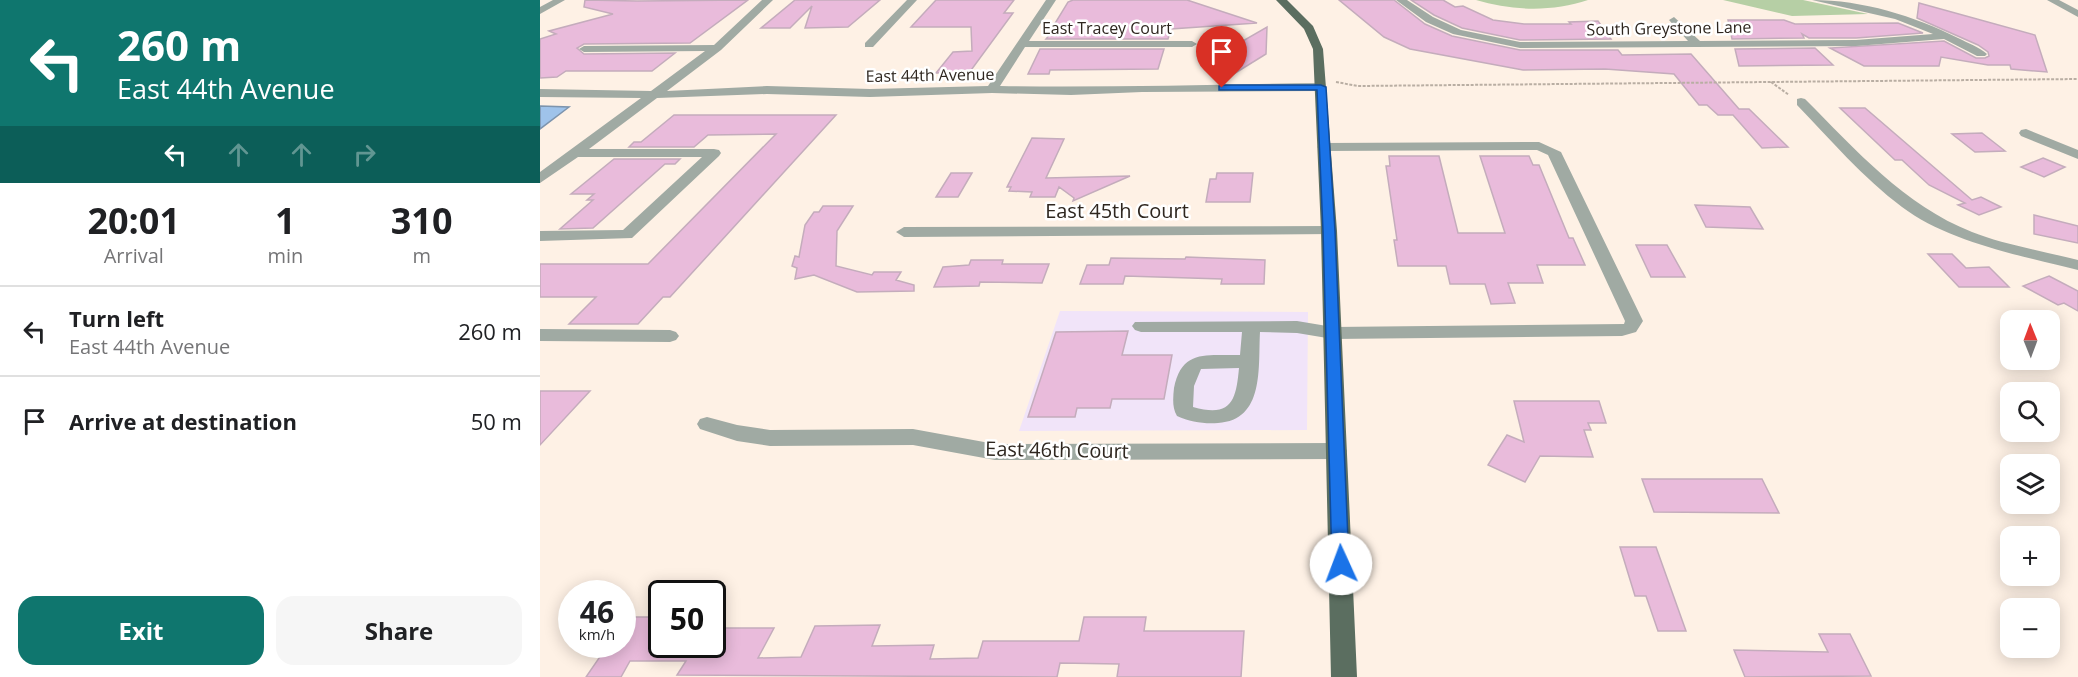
<!DOCTYPE html>
<html lang="en">
<head>
<meta charset="utf-8">
<style>
  body { margin:0; font-family:"Open Sans",sans-serif; background:#f6f6f6; color:#202124; height:100vh; display:flex; flex-direction:column; font-size:22px; white-space:nowrap }
  * { box-sizing:border-box; margin:0 }
  p { font-size:20px; color:#757577 }
  .icon { flex:none; width:33px; height:33px; fill:none; stroke:currentColor; stroke-width:2; stroke-linecap:round; stroke-linejoin:round }
  .map { position:relative; flex:1; overflow:hidden }
  .details { display:flex; flex-direction:column; background:#fff; width:540px }
  .details>* { flex:none }
  .guide { background:#0f766e; color:#fff; overflow:hidden }
  .needle { width:39px; rotate:359deg }
  .fabs { position:absolute; left:1460px; top:310px; display:grid; gap:12px }
  .fabs a { display:grid; place-items:center; width:60px; height:60px; border-radius:12px; background:#fff; box-shadow:0 3px 15px #0003; font-size:30px }
  .speed { position:absolute; left:18px; top:580px; display:flex; gap:12px; font-size:30px; font-weight:700; text-align:center }
  .speed>* { display:grid; place-content:center; width:78px; height:78px; border-radius:50%; background:#fff; box-shadow:0 3px 15px #0003; line-height:1 }
  .speed small { font-size:15px; font-weight:400 }
  .speed .limit { border:3px solid #111; border-radius:9px; background:#fff; color:#111 }
  .pin { position:absolute; display:grid; place-items:center; width:51px; height:51px; color:#fff; margin:-62px -26px; border-radius:50% 50% 50% 0; rotate:-45deg; box-shadow:0 0 6px #0007 }
  .pin .icon { rotate:45deg }
  .me { position:absolute; width:66px; margin:-33px; rotate:358deg; stroke-linejoin:round; filter:drop-shadow(0 0 4px #0008) }
  .turn { display:flex; align-items:center; gap:21px; height:126px; padding:0 18px; font-size:27px }
  .turn .icon { width:78px; height:78px; stroke-width:2.5 }
  .turn b { display:block; font-size:42px; line-height:51px }
  .lanes { display:flex; align-items:center; height:57px; padding:0 18px; background:#0003; justify-content:center; gap:30px; direction:ltr }
  .lanes .off { opacity:.35 }
  .eta { display:flex; justify-content:space-evenly; align-items:center; height:102px; text-align:center }
  .eta b { font-size:36px; font-weight:700; line-height:42px }
  .action { display:flex; gap:12px; margin-top:auto; padding:12px 18px }
  .action a { flex:1; height:69px; border-radius:18px; background:#0f766e; color:#fff; font-size:24px; font-weight:700; line-height:69px; text-align:center }
  .action a+a { background:#f6f6f6; color:#202124 }
  ul { padding:0; list-style:none }
  li { display:flex; align-items:center; gap:18px; height:90px; padding:0 18px; border-top:2px solid #e0e0e0 }
  li div { flex:1 }
  li b { display:block; font-size:22px }
  li em { font-style:normal }
  main { display:flex; flex:1; min-height:0 }
  .map>svg:first-child { display:block }
  .education { fill:#f1e4f9 }
  .green { fill:#b6cfa5 }
  .water { fill:#9fc3ea; stroke:#7d94ad; stroke-width:1.5 }
  .building { fill:#e9bbdb; stroke:#c4acbc; stroke-width:1.5 }
  .lines { fill:none; stroke-linecap:round; stroke-linejoin:round }
  .path { stroke:#b9aea3; stroke-width:2; stroke-dasharray:3 1.5; stroke-linecap:butt }
  .minor { fill:#a0aaa3; fill-rule:evenodd }
  .major { fill:#5b6e60; fill-rule:evenodd }
  .route { fill:#1a73e8; stroke:#114b97; stroke-width:1.5 }
  .labels { text-anchor:middle; stroke-width:5; stroke-linejoin:round; paint-order:stroke }
  .far-street-label { font-size:16px; fill:#2e261f; stroke:#fff }
  .street-label { font-size:20px; fill:#2e261f; stroke:#fff }
</style>
</head>
<body>
<main>
<section class="details">
<div class="guide">
<div class="turn"><svg class="icon" aria-label="left" viewBox="0 0 24 24"><path d="M17 20v-9H6M10 6l-5 5 5 5"/></svg><div><b>260 m</b>East 44th Avenue</div></div>
<div class="lanes"><svg class="icon" aria-label="left" viewBox="0 0 24 24"><path d="M17 20v-9H6M10 6l-5 5 5 5"/></svg><svg class="icon off" aria-label="ahead" viewBox="0 0 24 24"><path d="M12 20V5M6 11l6-6 6 6"/></svg><svg class="icon off" aria-label="ahead" viewBox="0 0 24 24"><path d="M12 20V5M6 11l6-6 6 6"/></svg><svg class="icon off" aria-label="right" viewBox="0 0 24 24"><path d="M7 20v-9h11M14 6l5 5-5 5"/></svg></div>
</div>
<div class="eta">
<div><b>20:01</b><p>Arrival</p></div>
<div><b>1</b><p>min</p></div>
<div><b>310</b><p>m</p></div>
</div>
<ul>
<li><svg class="icon" aria-label="left" viewBox="0 0 24 24"><path d="M17 20v-9H6M10 6l-5 5 5 5"/></svg><div><b>Turn left</b><p>East 44th Avenue</p></div><em>260 m</em></li>
<li><svg class="icon" aria-label="arrive" viewBox="0 0 24 24"><path d="M6 21V4h12l-3 4 3 4H6"/></svg><div><b>Arrive at destination</b></div><em>50 m</em></li>
</ul>
<div class="action"><a>Exit</a><a>Share</a></div>
</section>
<div class="map">
<svg width="1538" height="677" viewBox="0 0 1538 677">
  <rect width="100%" height="100%" fill="#fef1e5"/>
  <!-- education -->
  <path class="education" d="M520,311L768,312L767,430L479,431Z"/>
  <!-- green -->
  <path class="green" d="M936,0H1048C1013,12 972,11 936,0Z
    M1183,0H1263L1328,14L1252,16Z"/>
  <!-- water -->
  <path class="water" d="M0,106L29,107L0,129Z"/>
  <!-- building -->
  <path class="building" d="M45,0L97,1L208,0L150,43L44,44L37,48L44,54L135,53L112,71H26L17,77L0,78V39L16,34L9,31L73,14L44,7Z
    M255,0H340L308,27L265,28L272,6L250,28H221Z
    M396,0H474L464,13H473L429,73H396L413,52L432,51L431,27H371Z
    M533,0H647L717,23L631,29L628,39H506L518,25H514L528,2Z
    M799,0H854L885,24L912,36L980,50H1078L1082,55L1151,54L1199,109H1209L1248,147L1222,148L1193,115H1178L1167,105H1159L1134,74L1065,69L983,70L870,49L844,37Z
    M871,0H903L915,7L923,6L953,20L984,24H1031L1029,22L1058,21L1071,39L980,40L922,28L894,15Z
    M1379,3L1495,35L1507,72L1471,69L1470,65H1448L1401,57L1399,66H1324L1290,48L1404,41L1436,58H1445L1449,56L1448,52L1438,45L1377,18Z
    M1188,20H1244L1255,24L1358,23L1383,33L1316,38H1269L1262,34L1264,38L1192,39Z
    M727,27L726,54L689,77L692,61L675,57Z
    M1275,48L1293,65L1199,66L1195,49Z
    M500,49H624L618,69L510,70L509,74H488Z
    M1300,108H1325L1432,200L1441,197L1461,207L1439,215L1418,205L1425,203L1389,185L1362,160H1355Z
    M134,115H296L130,297H123L98,324H29L56,297H0V264H108L236,134L168,135L154,147H89L94,142H101Z
    M1442,133L1465,151L1435,152L1412,134Z
    M492,138L524,139L506,178L590,176L533,201L534,198L519,187L515,197H490L492,192L469,191L471,187H467Z
    M849,156H899L918,233H965L940,156H989L993,165H999L1029,238H1033L1045,265H997L1003,283H968L975,303L951,304L945,284H910L906,266H858L854,240H857L846,166H850Z
    M1503,158L1525,167L1504,177L1481,167Z
    M74,159H140L135,164H125L53,228L20,229L53,200H47L54,194H31Z
    M411,173H432L418,197H396Z
    M677,173H713L710,202H666L670,179H676Z
    M1155,205L1210,207L1223,229L1166,227Z
    M283,206H313L297,231L296,266L332,275L334,272H361L356,280L374,285V291L317,292L274,275L255,279L257,268L252,266L255,256L259,257L265,225L274,212H279Z
    M1494,215L1538,226V243L1494,234Z
    M1096,245H1127L1145,277H1111Z
    M1388,254H1412L1426,268L1449,267L1469,287H1419Z
    M646,257L725,260L724,284H681L682,279L585,276L583,284H540L547,265H569L571,258L645,259Z
    M431,260H463L462,264H509L502,283L440,282L439,286L394,287L403,267L429,265Z
    M1509,276L1538,291V311L1524,303L1518,305L1483,286Z
    M588,331L582,355H632L624,399H572L570,408H537L535,417H488L516,332Z
    M0,391H50L0,445Z
    M974,401H1059L1066,423H1048L1051,430H1044L1053,457L1000,456L985,482L948,465L967,435L984,442Z
    M1102,479H1222L1239,513L1114,512Z
    M1080,547H1116L1146,631H1118L1106,596H1095Z
    M86,617H122V645H172V628H234L218,658L261,657L275,626L340,625L332,646L394,645L390,659L438,658L443,641H539L544,617H606L604,631H704L701,677H577L579,664L520,663L517,677L137,675L146,661H90L81,677H46L68,645H82V623Z
    M1279,634H1310L1331,676L1205,677L1194,650L1288,652Z"/>
  <g class="lines">
    <!-- path -->
    <path class="path" d="M796,82L818,86L1538,79
      M1231,82L1249,95"/>
    <!-- minor -->
    <path class="minor" d="M13,0H25L0,14V7Z
      M222,0H233L181,50L127,91L227,86L330,89L448,86L506,0H516L489,41H652L657,44L652,47H485L460,86C567,88 674,84 781,83L787,87L781,91L602,92L531,95L452,93L330,97L227,94L117,98L49,149H174L179,150L181,153L179,156L92,238L0,241V231L83,230L162,157H38L0,183V172L101,98L0,97V89L111,91L165,51L44,52L39,49L44,46L174,45Z
      M367,0H377L333,47H325V43Z
      M856,0H867L893,17L921,30L980,42L1148,41L1129,20L1134,17L1160,41L1316,40L1393,34L1355,19L1272,0C1323,0 1374,16 1418,38C1428,43 1439,47 1447,54L1445,56H1437L1404,39L1316,46L980,48L913,34L886,22Z
      M1507,0H1519L1538,10V17Z
      M1261,98L1265,99C1316,150 1364,205 1432,232C1462,244 1506,252 1538,260V270C1482,256 1408,242 1362,207C1323,178 1290,139 1257,105V99Z
      M1486,129L1538,150V159L1481,136L1479,133L1481,130Z
      M999,142L1021,152L1103,321L1096,332L1082,336L793,339L757,333L720,332C718,367 725,420 678,423C664,424 650,422 637,416C632,408 633,398 634,388C642,348 668,356 700,355L702,332H601L595,330L592,326L595,322L757,321L793,327L1084,324L1085,321L1008,155L997,150L784,151L777,147L784,143ZM699,368C696,400 692,418 653,407L654,386L661,369Z
      M789,226L794,228L797,231L794,234L364,237L356,232L364,227Z
      M0,329L130,330L136,332L139,336L136,340L130,342L0,341Z
      M167,417L197,425L230,430L373,429L455,444L797,443L804,445L807,451L804,457L797,459L455,460L373,445L230,446L197,441L160,429L157,424L160,419Z"/>
    <!-- major -->
    <path class="major" d="M736,0H747L773,26L783,49L797,231L817,677H791L781,231L773,49L764,29Z"/>
  </g>
  <!-- route -->
  <path class="route" d="M682,85H781L786,87L795,231L809,564L807,570L801,572L794,570L792,564L783,231L777,90H679V86Z"/>
  <g class="labels">
    <!-- far-street labels -->
    <g class="far-street-label">
      <text x="567" y="34">East Tracey Court</text>
      <text transform="translate(1129 28) rotate(-1)" y="6">South Greystone Lane</text>
      <text transform="translate(390 75) rotate(-1)" y="6">East 44th Avenue</text>
    </g>
    <!-- street labels -->
    <g class="street-label">
      <text x="577" y="218">East 45th Court</text>
      <text transform="translate(517 450) rotate(1)" y="7">East 46th Court</text>
    </g>
  </g>
</svg>
<div class="fabs">
<a><svg class="needle" viewBox="-14 -14 28 28"><path d="M0-13l5 13h-10z" fill="#e53935"/><path d="M0 13l5-13h-10z" fill="#757577"/></svg></a>
<a><svg class="icon" aria-label="search" viewBox="0 0 24 24"><circle cx="10" cy="10" r="6"/><path d="M15 15l6 6"/></svg></a>
<a><svg class="icon" aria-label="layers" viewBox="0 0 24 24"><path d="M12 4l9 5-9 5-9-5zM3 14l9 5 9-5"/></svg></a>
<a>+</a>
<a>−</a>
</div>
<div class="speed"><div>46<small>km/h</small></div><div class="limit">50</div></div>
<div class="pin" style="left:682px;top:88px;background:#d93025"><svg class="icon" aria-label="arrive" viewBox="0 0 24 24"><path d="M6 21V4h12l-3 4 3 4H6"/></svg></div>
<svg class="me" style="left:801px;top:564px" viewBox="-20 -20 40 40"><circle r="19" fill="#fff"/><path d="M0-13L10 11 0 6-10 11z" fill="#1a73e8"/></svg>
</div>
</main>
</body>
</html>
